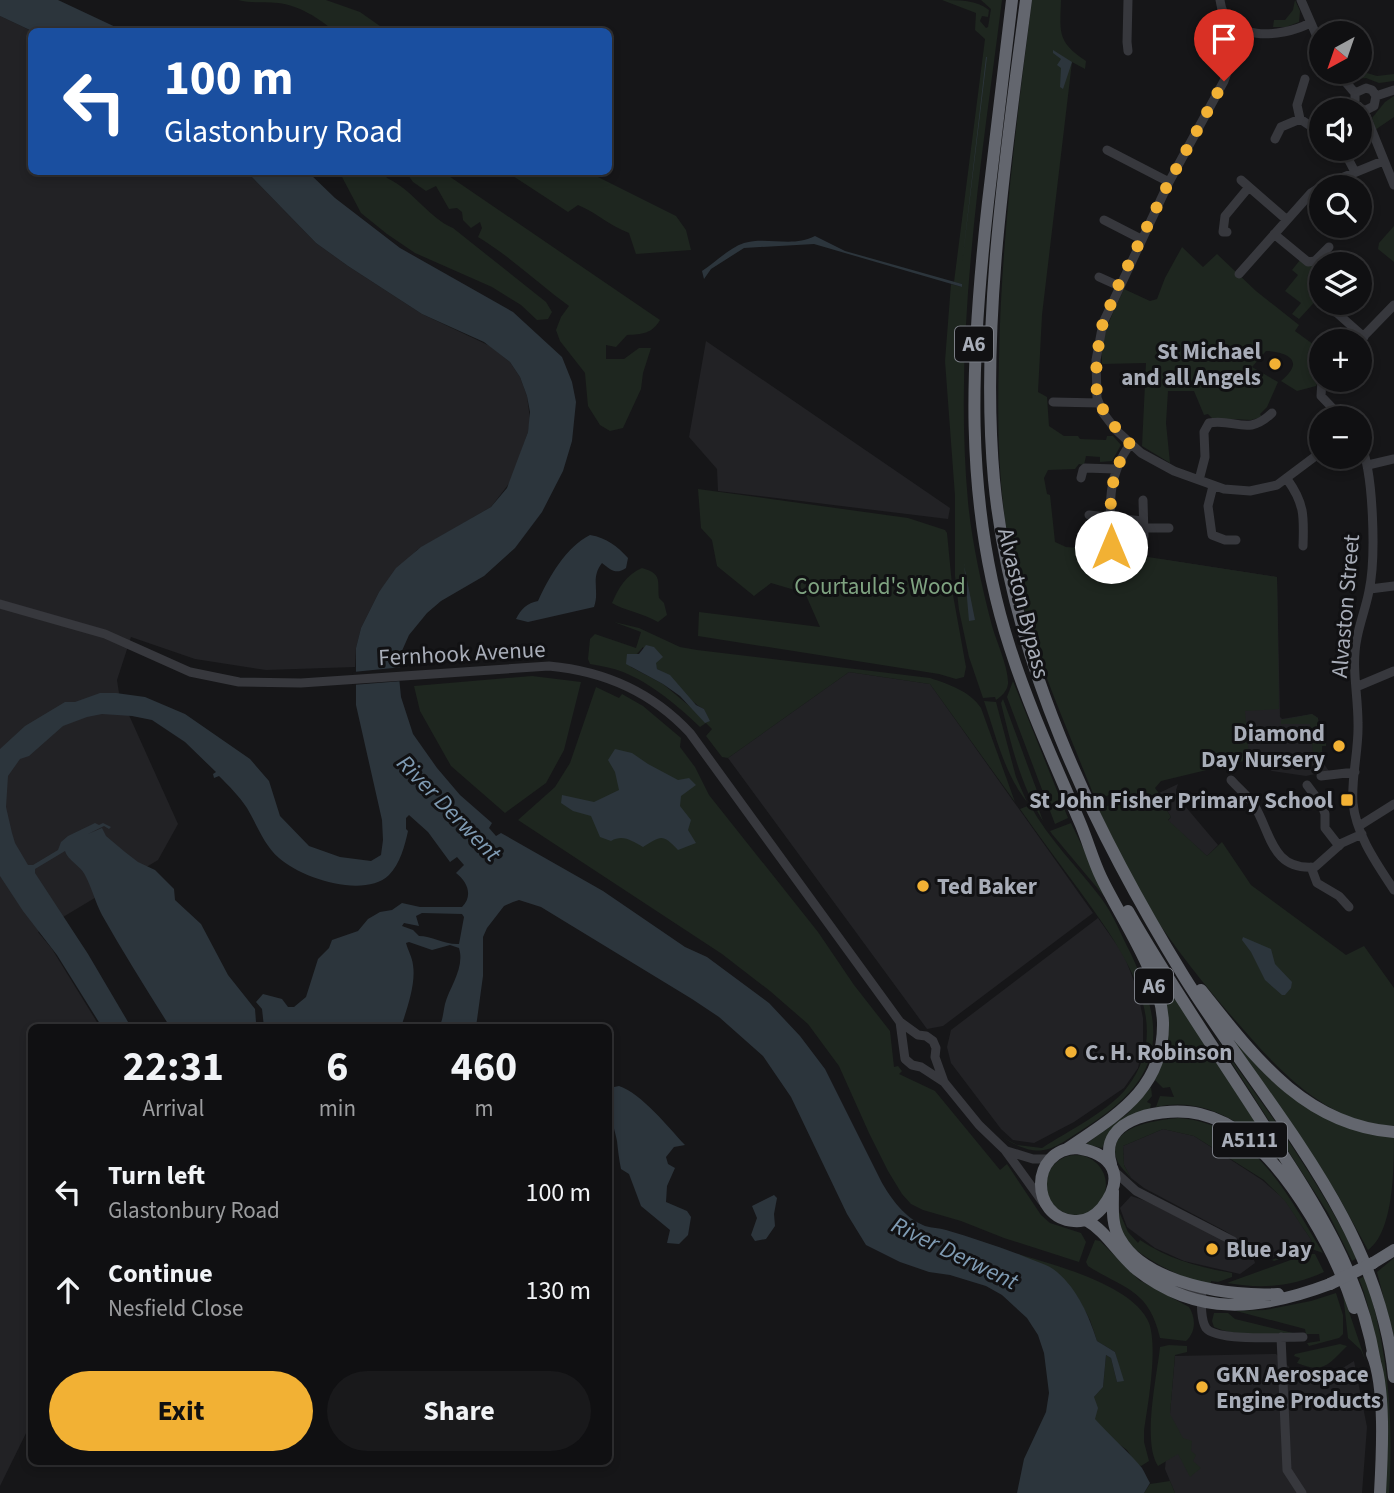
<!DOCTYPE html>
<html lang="en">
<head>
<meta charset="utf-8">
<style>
  body { margin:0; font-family:"Source Sans 3",sans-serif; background:#19191b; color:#f1f3f6; height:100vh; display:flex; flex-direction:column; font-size:26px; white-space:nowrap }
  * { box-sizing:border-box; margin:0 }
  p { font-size:23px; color:#9c9d9f }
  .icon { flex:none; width:38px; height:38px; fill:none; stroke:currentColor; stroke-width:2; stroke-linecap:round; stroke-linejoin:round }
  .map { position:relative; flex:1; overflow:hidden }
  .details { position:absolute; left:28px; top:1024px; width:584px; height:441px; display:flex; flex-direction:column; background:#101012; border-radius:10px; box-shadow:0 4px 10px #0003,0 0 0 2px #303032 }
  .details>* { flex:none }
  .banner { position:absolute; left:28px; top:28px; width:584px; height:147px; border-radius:10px; box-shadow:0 4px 10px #0003,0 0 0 2px #303032; background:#1a4fa0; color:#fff; overflow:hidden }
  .needle { width:46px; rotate:220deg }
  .buttons { position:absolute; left:1309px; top:21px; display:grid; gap:14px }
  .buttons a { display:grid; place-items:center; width:63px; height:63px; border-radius:50%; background:#101012; box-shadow:0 4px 10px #0003,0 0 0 2px #303032; font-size:35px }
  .pin { position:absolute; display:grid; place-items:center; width:60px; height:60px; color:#fff; margin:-72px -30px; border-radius:50% 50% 50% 0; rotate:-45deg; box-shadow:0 0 7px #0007 }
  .pin .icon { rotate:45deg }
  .me { position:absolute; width:77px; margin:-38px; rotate:0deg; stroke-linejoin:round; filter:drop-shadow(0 0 5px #0008) }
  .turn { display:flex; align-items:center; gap:24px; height:147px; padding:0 21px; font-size:32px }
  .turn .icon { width:91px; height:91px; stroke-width:2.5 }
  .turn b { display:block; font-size:49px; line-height:60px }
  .eta { display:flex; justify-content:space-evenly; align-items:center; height:119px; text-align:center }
  .eta b { font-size:42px; font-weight:700; line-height:49px }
  .button { display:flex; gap:14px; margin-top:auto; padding:14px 21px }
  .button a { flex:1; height:80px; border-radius:42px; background:#f2b134; color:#111; font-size:28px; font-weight:700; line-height:80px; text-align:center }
  .button a+a { background:#19191b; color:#f1f3f6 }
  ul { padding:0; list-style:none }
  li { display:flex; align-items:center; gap:21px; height:98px; padding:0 21px }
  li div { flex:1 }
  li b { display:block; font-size:26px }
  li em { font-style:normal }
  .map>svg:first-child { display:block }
  .built { fill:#222225 }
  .green { fill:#1e261f; fill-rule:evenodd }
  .water { fill:#2c353c; fill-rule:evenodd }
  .pier { fill:#161618 }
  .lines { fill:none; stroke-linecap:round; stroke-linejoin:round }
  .minor { stroke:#37383d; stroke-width:9 }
  .highway { stroke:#63666e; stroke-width:12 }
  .highway-bridge { stroke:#63666e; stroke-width:12 }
  .route { stroke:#f2b134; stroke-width:12; stroke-dasharray:0 21.6 }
  .poi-dot { fill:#f2b134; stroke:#111113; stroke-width:2.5 }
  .labels { text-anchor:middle; stroke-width:6; stroke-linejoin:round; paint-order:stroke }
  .shield { fill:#111113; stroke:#7b7e86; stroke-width:2 }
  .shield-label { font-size:21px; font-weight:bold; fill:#a8adb8 }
  .poi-label { font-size:23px; font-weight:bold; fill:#a8adb8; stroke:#111113; text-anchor:start }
  .park-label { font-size:23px; fill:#7fa381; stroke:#111113 }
  .street-label { font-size:23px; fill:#a8adb8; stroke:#111113 }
  .water-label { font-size:24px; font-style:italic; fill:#7f9bb3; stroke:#111113 }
</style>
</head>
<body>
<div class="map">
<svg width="1394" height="1493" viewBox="0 0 1394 1493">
  <rect width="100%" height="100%" fill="#161618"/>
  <!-- built -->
  <path class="built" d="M0,16L32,31V172H247L316,243L348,266L422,314L490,346L510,362L520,377L527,396L530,419L528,432L511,481L491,507L417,550L379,592L361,628L356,648L355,667L266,670L195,659L131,637L117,680L119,693L178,824L158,860L38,932L52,949L100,1027H32L31,1423L0,1486Z
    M706,341L950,508L948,519L718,491L717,469L689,437Z
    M1160,559L1277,577L1280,717L1282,719L1312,714L1318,718L1319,728L1326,727V746H1322L1321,760L1329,771L1306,776L1272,771L1164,705Z
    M849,672L930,684L1093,913L943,1026L927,1029L728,758Z
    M1178,784L1176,790L1179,799L1218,845L1207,856L1168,821L1171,817L1166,809L1169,806L1159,793Z
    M1098,918L1124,955L1137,989L1143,1018V1042L1138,1068L1124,1088L1074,1122L1034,1143L1013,1140L1001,1129L951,1063L947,1047L951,1030Z
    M1163,1129L1194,1136L1262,1180L1285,1200L1312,1241L1269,1259L1225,1231L1144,1188L1131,1178L1124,1165L1123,1146Z
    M1131,1196L1146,1201L1234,1245L1253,1257L1255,1263L1240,1274L1184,1261L1155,1248L1127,1227L1120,1208Z
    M1276,1354L1295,1373L1317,1384L1354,1361L1367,1427L1362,1493H1175L1165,1469L1175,1356Z"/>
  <!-- green -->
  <path class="green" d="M238,0H326L360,12L387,31H334C319,18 298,5 278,3C265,1 251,4 238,0Z
    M942,0C959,0 977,0 989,10L988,17L982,16L980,21L986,28L988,27L991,9L981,0H1002C981,166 953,334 968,502C972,542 981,583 991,622C995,639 1009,667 1008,684C1007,691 1002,696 996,700L995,697L983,698L969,657L959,610L955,576V496L945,361L951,284L962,287V284L954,282L985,39L975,30L976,13Z
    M1032,0H1061C1060,33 1057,42 1086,61L1085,69L1072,62L1042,315L1038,392L1047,397L1049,426L1064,436H1078L1080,439L1106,440L1107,436H1113L1121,445L1112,461L1100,462V457L1086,456L1084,465L1079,464L1075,469L1048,470L1044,478L1047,494L1050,495L1055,542L1066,547L1103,550L1277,577L1279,709L1245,711L1249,756L1241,752L1247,757L1244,761L1161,781L1155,788L1169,807L1166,809L1171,817L1168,820L1207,856L1222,842L1251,885L1346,955L1364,946L1394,988V1126C1325,1124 1276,1067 1235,1020C1204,985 1175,948 1150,910C1130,878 1115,844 1099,810L1116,802L1111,794L1096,801C1064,720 1027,641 1011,555C998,491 997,425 999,359C1001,239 1017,119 1032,0Z
    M1295,0L1300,11L1299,22L1286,27H1273L1274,20H1285L1293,10Z
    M1230,26C1240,35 1234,44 1230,54L1223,48V39L1217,29Z
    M1360,71L1377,76L1394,74V81L1379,83L1366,78L1355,79L1346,72Z
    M1394,96V117L1375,130L1372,118L1385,102Z
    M330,172H383L387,178C413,190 430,219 453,228L546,302L552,312L548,319L537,320L521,305L492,287L415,253L387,234L361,213L341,175Z
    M406,172H443L660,320C652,334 642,334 627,335L616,347L606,345V359H624L639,348H651L643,373L641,389L623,428L610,431L600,425L588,406L585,373L560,341L556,330L561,317L569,306C539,284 511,257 478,237L482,228L480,222L471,228L463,220L462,212L457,208L449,209L436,186L426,191L413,182Z
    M507,172H588L676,216L686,230L691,250L636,254L629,233C608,225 599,214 578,205L568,212Z
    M1394,226V262L1378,249L1379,243Z
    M1182,247L1203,267L1217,254L1256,291L1299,325L1295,331L1321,350V377L1316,386L1297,391L1281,381C1284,378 1287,376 1289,373C1303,356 1277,351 1266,351L1252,367L1278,382L1267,407L1260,414L1262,417L1251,420L1212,418L1208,414L1204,415L1194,391H1168L1166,423L1170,463L1142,446L1146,363L1102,364C1100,336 1113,313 1124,289L1150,301L1157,299L1165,278Z
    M1300,260L1317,263L1321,269L1311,283L1321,292V295L1299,319L1292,314L1301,303L1285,291L1298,275L1292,270Z
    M698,489L908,518L945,530L947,533L953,595L966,667L964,677L956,679L939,674L698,636L699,612L820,627L805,593L771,583L754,596L717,566L712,540L701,528Z
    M642,568C663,574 657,581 659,598L664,603L667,615L658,622C643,613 623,610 612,603C619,587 626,575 642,568Z
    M614,622L639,628L680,647L697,650L930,678C948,684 970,691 981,708L1015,802L930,684L849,672L728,758L722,757L706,736L712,729L706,723L700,727C678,706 651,683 623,672C613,668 601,666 590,664L588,659L590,639L595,634L636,648L641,632ZM643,647L655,663L657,669C677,678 684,699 704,709L707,717L693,709L663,684L631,667L627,654L636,655Z
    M532,676L581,682L564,750L546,783L505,813L451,766L420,711L414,686Z
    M1013,681L1068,818L1055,824L1007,697Z
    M596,687L619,698L622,694L643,706L681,738L680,747L695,767L709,795L818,932L854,985L890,1031L894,1067L898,1066L902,1071L899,1074L935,1091L1000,1170L1007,1164L1041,1215L1050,1223L1081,1233L1086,1242L1079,1262L1004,1238L961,1221L923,1210L911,1204L902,1194L888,1171L869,1133L839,1066L808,1024L770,991L722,954L518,820L555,787L570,763Z
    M1003,699L1043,807L1039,810L1043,821C1020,784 1011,744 1001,703Z
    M984,701L996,702L1016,777L1027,802C1004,773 996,736 984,701Z
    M1312,714L1318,718L1319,728L1326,727V746H1322V752L1313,754L1310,724H1281V720Z
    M1030,805C1049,840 1077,866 1101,898C1114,915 1121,935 1131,954C1167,1032 1164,1078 1088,1126C1052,1149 1042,1162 1002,1137L1017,1145L1042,1148C1068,1131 1110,1111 1128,1086C1178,1021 1117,943 1079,890C1059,863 1039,836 1020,809Z
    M1071,823L1109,902L1052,834L1050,831Z
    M1139,942L1279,1158L1277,1160C1248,1123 1204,1096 1156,1107L1160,1096L1174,1097L1170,1087L1163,1088L1154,1079L1167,1027Z
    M1217,1018L1283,1088L1394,1136C1394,1167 1394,1232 1368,1250L1336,1192Z
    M1214,1035C1265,1107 1318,1178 1357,1258L1352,1261L1328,1213Z
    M1151,1087L1152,1096L1147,1102L1151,1104L1150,1109L1109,1133L1102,1148L1086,1144L1127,1114Z
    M1178,1118C1252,1122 1289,1197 1323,1253L1309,1248L1274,1261L1272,1260L1312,1241L1285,1201L1264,1180L1194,1136L1163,1129L1123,1146L1124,1165L1131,1178C1126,1172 1119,1166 1117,1160C1104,1126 1158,1120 1178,1118Z
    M1046 1185a30 30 0 1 1 60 0a30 30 0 1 1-60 0Z
    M1117,1207L1128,1232L1138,1243L1140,1240C1168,1259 1198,1267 1232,1273V1277L1218,1282L1211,1281V1286C1175,1275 1151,1263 1122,1239Z
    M1095,1240L1100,1241L1139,1280L1189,1307C1196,1318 1196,1332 1186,1341L1160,1338C1149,1289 1124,1289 1088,1266L1086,1262Z
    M1018,1254C1054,1265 1134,1285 1149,1323C1158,1348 1148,1404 1144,1431V1442L1149,1461L1141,1466L1136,1464L1127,1450L1109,1437L1094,1419V1397L1103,1387L1106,1355L1111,1358L1117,1382L1122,1379L1115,1352L1097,1341L1090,1320L1077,1296Z
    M1307,1254H1315L1324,1272C1292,1287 1261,1289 1227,1283Z
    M1394,1258V1338L1377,1272Z
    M1365,1276C1388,1348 1394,1418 1389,1493H1386C1381,1423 1385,1344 1359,1279Z
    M1336,1293L1343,1315V1334L1339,1338L1309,1346L1307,1343L1320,1341L1319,1334H1306L1305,1329L1236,1311L1265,1310L1311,1301Z
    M1343,1294L1366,1362L1361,1350L1348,1338Z
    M1214,1313H1228L1235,1319L1297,1334C1271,1333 1238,1338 1214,1327L1212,1321Z
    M1340,1344L1347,1346C1328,1365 1323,1374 1297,1363L1300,1358L1294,1356L1295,1354Z
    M1169,1345L1187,1346V1352L1175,1355L1170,1414L1183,1438L1192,1441L1191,1451L1196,1455L1193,1461L1201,1468L1190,1477L1178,1454L1158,1466C1142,1442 1157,1376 1160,1347Z
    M1170,1481L1175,1493H1144L1150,1484Z"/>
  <!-- water -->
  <path class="water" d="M0,0H58L124,31H32L0,16Z
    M1053,50L1072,62L1063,89L1060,87L1061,68L1057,65L1061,59L1053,53Z
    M986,57H987L962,264Z
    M247,172H308L335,198L400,248L513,312L562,357L572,382L576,402L572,441L563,471L542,512L515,548L484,576L441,601L427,613L409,635L401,653L399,677L401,697L413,734L437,768L460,795L492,823L489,828L496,836L501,833L603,891L685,947L707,957L769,1003L800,1036L825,1069L881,1181C891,1199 905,1218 925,1226C932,1228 939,1228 946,1230C972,1238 998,1246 1023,1256C1034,1261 1048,1264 1057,1272C1078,1290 1089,1316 1097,1341L1115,1352L1124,1381L1117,1382L1111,1358L1106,1355L1103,1387L1094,1397L1098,1408L1095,1419C1110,1436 1129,1452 1142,1468C1145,1473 1147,1478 1150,1483L1144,1493H1017L1024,1459L1046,1412L1049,1393L1044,1353L1038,1335L1027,1318L1002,1295L986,1286L950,1275L929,1272L900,1262L866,1245L847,1214L791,1097L763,1056L719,1017L692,999L541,907L519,900L513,902L504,906L487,928L483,937V976L476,1027H439C443,1020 443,1013 445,1004C450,986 465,968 459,948L450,945L432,950L409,942L406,943C408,951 412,956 413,965C416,984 407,1009 401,1027H264L262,1009L256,1002L263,994L282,999L288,1007H294L306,997L318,959L329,948L332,940L358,931L368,919L380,912L392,910L402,903L420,907H462C473,896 468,882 456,873L464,865L457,857L450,862L428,832L409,815L406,818V829L408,831C405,845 400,864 389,875C364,899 301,878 279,858C264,845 257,825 247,808C240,797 229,786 219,776L214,778L213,774L216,772L185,742L152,720L132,716L102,714L87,717L63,726L29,756L20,759L8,776L6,807L12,833L15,843L28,865H33L58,850L61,842L68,836L95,823L99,825L103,823L111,827L109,829L104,826L88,834L102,828L106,836L125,852L138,862L155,870L174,889L175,900L201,924L228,975L255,1009L256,1022L252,1027H170C147,990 124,954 102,915C95,902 92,888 85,875C80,865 68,861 65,851L35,869V873L88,954L131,1027H102L57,955L23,911L0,876V749L25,726L65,702H75L100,693H116L145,697L185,714L250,759L269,781L280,816L309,846L340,857L371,861L381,855L383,840L382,820L356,705V648L361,628L379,592L396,568L421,547L491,507L507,488L528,432L530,412L527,396L520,377L510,362L484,342L422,314L348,266L316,243ZM422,913L462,914L464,917L459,944C445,945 432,936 419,936L413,930L402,926L404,923L419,926L416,916Z
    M815,236L845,251L962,284V287L814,244L744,248L711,269L704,279L702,271C716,262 729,248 744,243C767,236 792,248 815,236Z
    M590,535C607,538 617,546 628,558L626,568C616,575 611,570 602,563C590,578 600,591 594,607L528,622L516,619C521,609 527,603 538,601C549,577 566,547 590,535Z
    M964,563V565L975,620L969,621Z
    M646,645L654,647L663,657L656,663L657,669L670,675L696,705L704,709L710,721L705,723L680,696L663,684L626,664L627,654H639Z
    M615,749L632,753L648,764L678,780L689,778L696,785L681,796L680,806L691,820L688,830L696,843L678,850C662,833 661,836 643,847C632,841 623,834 611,841L600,837L591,816L573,811L561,803L562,795L594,802L619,790L615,772L608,760Z
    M1243,937L1271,949L1275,964L1292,982L1291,988L1285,995H1282L1265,980L1251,952L1242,940Z
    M619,1086C642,1094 668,1127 685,1145L674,1147L666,1157L668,1164L675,1168L667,1186L666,1202L687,1211L691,1217L688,1235L679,1244L667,1243L670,1230L641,1206L629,1174L621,1169C619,1160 618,1150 617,1141C613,1120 605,1108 614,1087Z
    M774,1195L777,1198L774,1214L775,1226L766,1239L755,1241L751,1235L757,1218L752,1206Z"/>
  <!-- pier -->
  <path class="pier" d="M403,667V681L352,685L353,672Z"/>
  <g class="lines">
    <!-- minor -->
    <path class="minor" d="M1128,0L1127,42L1128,51
      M1220,0C1225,43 1282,38 1310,23
      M1301,0L1321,46
      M1242,30L1224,81L1169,182L1103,323L1096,360L1097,398L1103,413L1116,430L1141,453L1174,471L1224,489L1250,491L1277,485L1321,452
      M1337,72L1355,93
      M1376,96L1394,90
      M1364,111L1394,185
      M1364,111L1355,103V93L1366,88L1372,90L1376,96
      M1364,111L1374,106L1376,96
      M1300,119L1297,105L1305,79
      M1275,139L1281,127L1300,119L1321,133
      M1343,149L1355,172
      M1107,150L1169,182
      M1241,180L1249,187
      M1104,220L1141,239
      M1227,232H1223L1225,216L1249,187L1287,220
      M1274,234L1308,262L1315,261L1329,247
      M1239,274L1311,193L1322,186L1383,161
      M1099,277L1119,286
      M1328,305L1364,337
      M1359,341L1394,305
      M1322,380L1321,396L1342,418
      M1053,402L1099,403
      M1360,443C1374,471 1376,559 1369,591C1366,607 1360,622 1357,638C1351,666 1358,694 1358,723C1359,750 1351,777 1353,803C1356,835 1377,864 1394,890
      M1368,465L1394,459
      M1081,478L1083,470L1085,468L1115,469
      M1287,479C1305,504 1304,517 1303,546
      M1199,480L1205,457L1204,432L1209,423C1236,418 1247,437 1272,413
      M1213,486L1208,506L1212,535L1225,540H1236
      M1089,515L1142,521
      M1143,528H1169
      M1111,547C1110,508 1106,478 1130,444
      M1141,553L1144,536L1143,500
      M1370,589L1394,586
      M0,604L105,634L190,672L239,682L301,683L549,666C604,671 652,692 690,733L900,1022L918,1035L926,1036L933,1041L936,1048L935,1057L944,1082
      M1356,687L1394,671
      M1321,776L1355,772
      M1231,780C1238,788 1248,796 1254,805C1271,832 1271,871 1315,867L1342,843L1362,834
      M1307,785L1322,805L1325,814V828L1339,846
      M1306,805L1317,798
      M1359,826L1394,804
      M1311,867L1317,883L1339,896L1349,907
      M900,1022L905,1059L912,1065L921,1067L944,1082L979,1125L1005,1150L1042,1201
      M1007,1151L1033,1159H1050
      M1113,1170L1136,1191L1233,1241
      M1180,1286L1202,1296C1201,1304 1201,1320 1206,1328C1217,1342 1284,1337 1303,1337
      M1281,1337L1287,1470L1302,1493"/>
    <!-- highway -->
    <path class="highway" d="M1012,0C1004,67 996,135 988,202C971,354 962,500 1010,648C1029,708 1056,766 1081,825C1088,842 1093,860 1101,877C1121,919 1162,976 1163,1023C1164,1090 1115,1116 1067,1149
      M1026,0C1006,153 980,326 994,480C1011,657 1091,825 1183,975C1262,1103 1379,1220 1394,1377
      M1128,911C1170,985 1219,1055 1265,1127C1314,1202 1360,1271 1375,1362
      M1201,990C1253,1055 1303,1125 1394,1132
      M1077,1148C1114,1154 1126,1177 1102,1208C1095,1216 1085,1222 1074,1221C1030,1218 1029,1149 1077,1148Z
      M1111,1164C1096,1116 1168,1106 1200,1114C1217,1118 1233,1126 1247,1138C1293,1175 1336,1253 1354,1308
      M1113,1191C1113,1208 1111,1224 1120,1239C1145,1284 1231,1297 1278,1294
      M1086,1220C1106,1231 1118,1254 1136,1269C1198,1318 1261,1310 1330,1284
      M1373,1263L1394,1250
      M1372,1354C1386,1386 1382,1457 1380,1493"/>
    <!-- highway-bridge -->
    <path class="highway-bridge" d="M1330,1284L1373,1263"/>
  </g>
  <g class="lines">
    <!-- route -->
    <path class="route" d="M1111,547C1111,508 1106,478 1130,444L1108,419L1097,398L1096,372L1100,331L1118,286L1169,182L1224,81"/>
  </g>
  <!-- markers -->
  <g class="poi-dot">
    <circle cx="1275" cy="364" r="7"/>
    <circle cx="1339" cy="746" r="7"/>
    <rect x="1340" y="793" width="14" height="14" rx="3.5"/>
    <circle cx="923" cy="886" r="7"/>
    <circle cx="1071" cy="1052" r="7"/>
    <circle cx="1212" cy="1249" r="7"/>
    <circle cx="1202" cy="1387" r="7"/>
  </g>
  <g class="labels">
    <!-- shield labels -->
    <g class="shield">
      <rect x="955" y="326.5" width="38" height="35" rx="5"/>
      <rect x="1135" y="968.5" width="38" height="35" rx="5"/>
      <rect x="1213" y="1122.5" width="74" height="35" rx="5"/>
    </g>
    <g class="shield-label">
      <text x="974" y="351">A6</text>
      <text x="1154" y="993">A6</text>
      <text x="1250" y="1147">A5111</text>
    </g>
    <!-- poi labels -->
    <g class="poi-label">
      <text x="1261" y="359" text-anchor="end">St Michael<tspan x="1261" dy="26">and all Angels</tspan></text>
      <text x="1325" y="741" text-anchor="end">Diamond<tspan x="1325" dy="26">Day Nursery</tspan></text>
      <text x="1333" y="808" text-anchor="end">St John Fisher Primary School</text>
      <text x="937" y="894">Ted Baker</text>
      <text x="1085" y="1060">C. H. Robinson</text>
      <text x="1226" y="1257">Blue Jay</text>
      <text x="1216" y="1382">GKN Aerospace<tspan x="1216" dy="26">Engine Products</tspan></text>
    </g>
    <!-- park labels -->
    <g class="park-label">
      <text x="880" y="594">Courtauld's Wood</text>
    </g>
    <!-- street labels -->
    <g class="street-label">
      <text transform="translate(1024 603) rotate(76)" y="8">Alvaston Bypass</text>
      <text transform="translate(1345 606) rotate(-85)" y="8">Alvaston Street</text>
      <text transform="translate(462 653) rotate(-3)" y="8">Fernhook Avenue</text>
    </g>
    <!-- water labels -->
    <g class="water-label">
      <text transform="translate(449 808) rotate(46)" y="8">River Derwent</text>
      <text transform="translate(955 1253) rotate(26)" y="8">River Derwent</text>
    </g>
  </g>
</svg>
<div class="buttons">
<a><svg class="needle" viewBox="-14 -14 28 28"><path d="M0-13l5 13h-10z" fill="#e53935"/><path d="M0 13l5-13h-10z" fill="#9c9d9f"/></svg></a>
<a><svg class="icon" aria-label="sound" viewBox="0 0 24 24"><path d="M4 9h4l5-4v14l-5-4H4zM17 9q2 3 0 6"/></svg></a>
<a><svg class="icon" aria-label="search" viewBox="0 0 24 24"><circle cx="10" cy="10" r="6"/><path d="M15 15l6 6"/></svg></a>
<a><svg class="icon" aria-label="layers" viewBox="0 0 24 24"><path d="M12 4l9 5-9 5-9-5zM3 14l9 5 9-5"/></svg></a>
<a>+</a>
<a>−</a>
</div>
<div class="pin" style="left:1224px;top:81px;background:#d93025"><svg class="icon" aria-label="arrive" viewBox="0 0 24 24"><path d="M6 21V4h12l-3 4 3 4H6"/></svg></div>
<svg class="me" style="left:1111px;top:547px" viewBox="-20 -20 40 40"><circle r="19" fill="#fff"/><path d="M0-13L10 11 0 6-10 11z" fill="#f2b134"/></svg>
<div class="banner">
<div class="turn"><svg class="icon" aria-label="left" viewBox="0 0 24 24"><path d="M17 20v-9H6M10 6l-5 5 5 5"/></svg><div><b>100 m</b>Glastonbury Road</div></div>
</div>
<section class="details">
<div class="eta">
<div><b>22:31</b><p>Arrival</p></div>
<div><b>6</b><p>min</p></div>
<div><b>460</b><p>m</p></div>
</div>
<ul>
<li><svg class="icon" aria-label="left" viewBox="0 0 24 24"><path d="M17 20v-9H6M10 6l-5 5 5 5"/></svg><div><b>Turn left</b><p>Glastonbury Road</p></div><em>100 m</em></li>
<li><svg class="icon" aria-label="ahead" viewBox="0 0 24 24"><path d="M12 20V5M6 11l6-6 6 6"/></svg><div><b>Continue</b><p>Nesfield Close</p></div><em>130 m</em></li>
</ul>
<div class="button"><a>Exit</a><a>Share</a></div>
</section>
</div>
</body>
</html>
